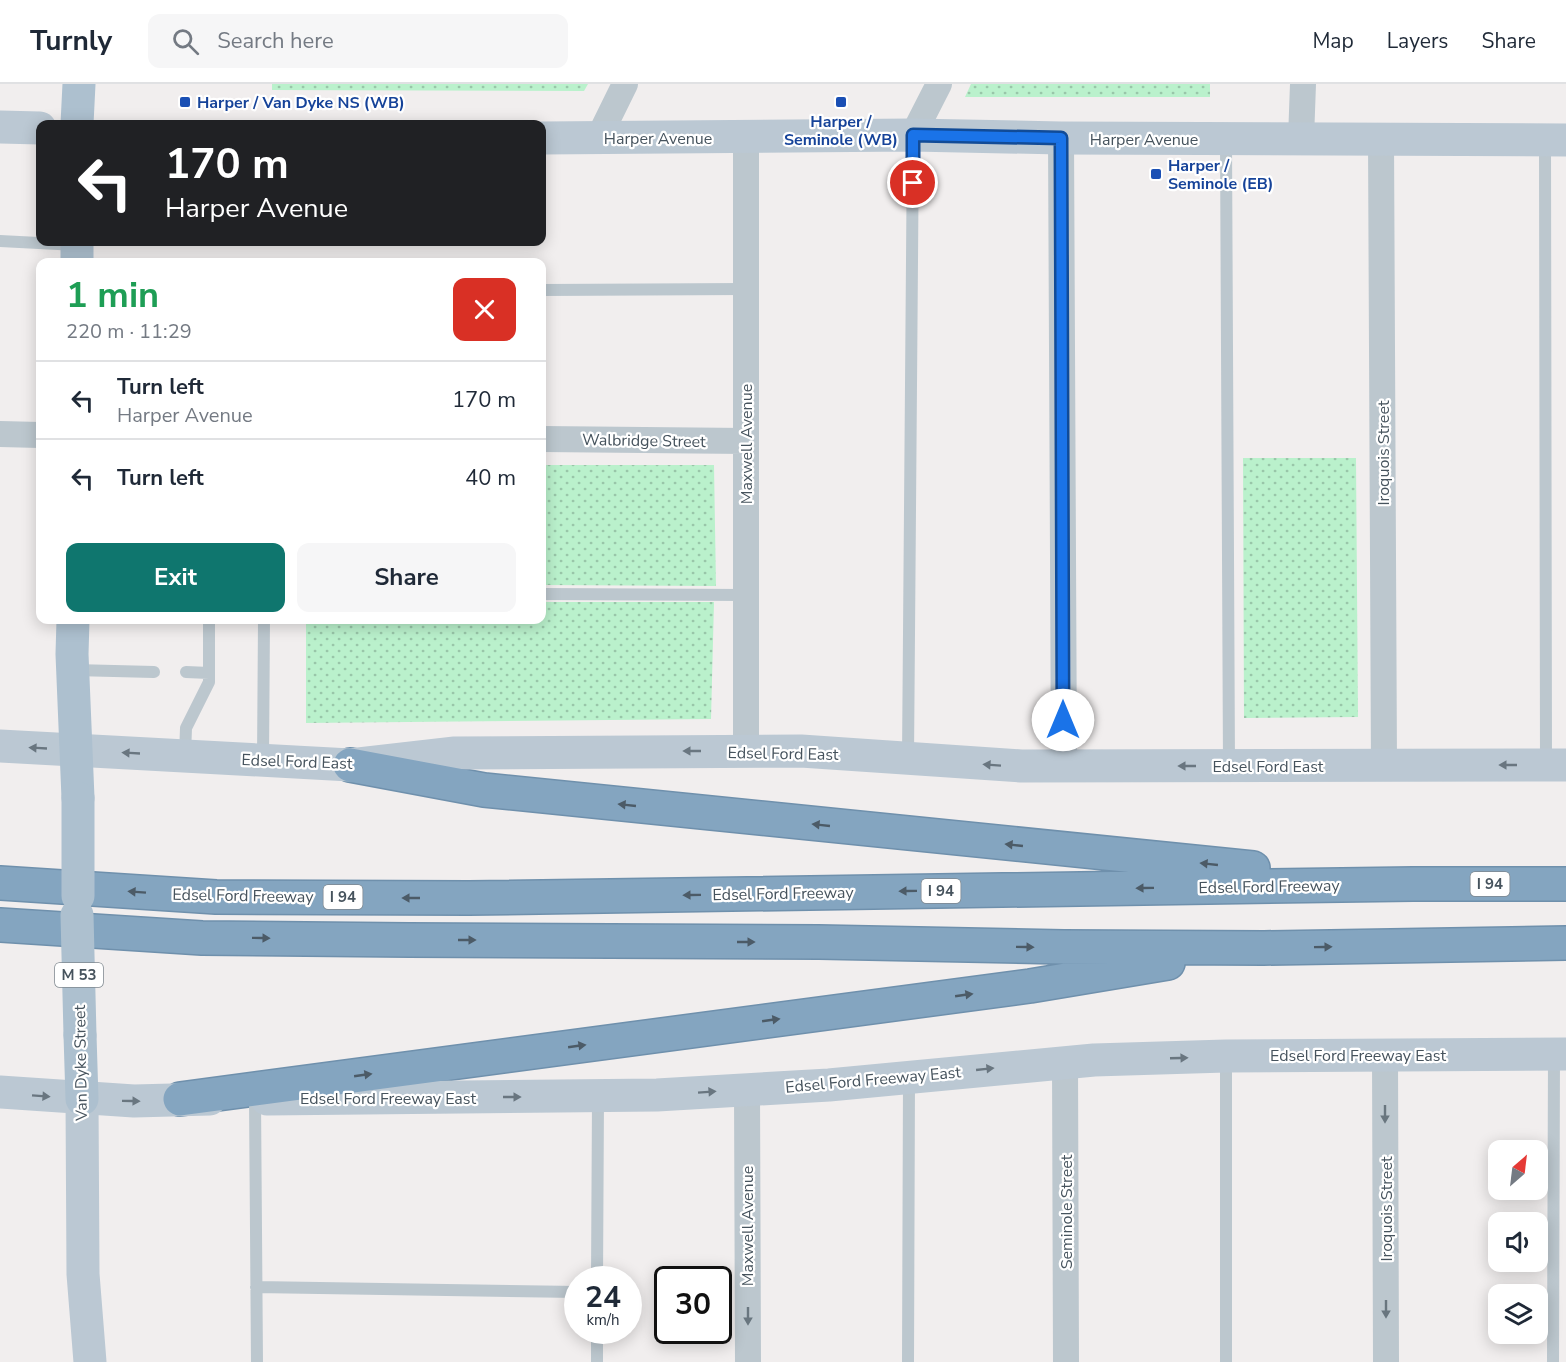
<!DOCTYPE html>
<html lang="en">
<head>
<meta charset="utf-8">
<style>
  body { margin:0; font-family:"Nunito Sans",sans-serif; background:#f6f6f7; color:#1f2937; height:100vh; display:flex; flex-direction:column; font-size:22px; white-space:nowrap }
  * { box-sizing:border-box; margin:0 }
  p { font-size:20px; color:#747a83 }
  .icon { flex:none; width:33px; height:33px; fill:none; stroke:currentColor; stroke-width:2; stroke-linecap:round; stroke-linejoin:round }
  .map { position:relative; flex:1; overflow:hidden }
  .side { position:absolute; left:36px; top:174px; width:510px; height:366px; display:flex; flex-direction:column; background:#fff; border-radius:12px; box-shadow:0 3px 15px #0003 }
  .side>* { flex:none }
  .hud { position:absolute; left:36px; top:36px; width:510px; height:126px; border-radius:12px; box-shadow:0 3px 15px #0003; background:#202124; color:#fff; overflow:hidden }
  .needle { width:39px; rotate:28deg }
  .buttons { position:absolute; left:1488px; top:1056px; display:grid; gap:12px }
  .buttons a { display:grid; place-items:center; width:60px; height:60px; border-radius:12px; background:#fff; box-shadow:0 3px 15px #0003; font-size:30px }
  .speed { position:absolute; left:564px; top:1182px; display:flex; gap:12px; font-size:30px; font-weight:700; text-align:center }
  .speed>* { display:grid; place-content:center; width:78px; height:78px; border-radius:50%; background:#fff; box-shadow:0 3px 15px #0003; line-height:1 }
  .speed small { font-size:15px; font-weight:400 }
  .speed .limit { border:3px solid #111; border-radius:9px; background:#fff; color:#111 }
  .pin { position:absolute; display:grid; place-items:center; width:51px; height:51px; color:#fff; margin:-26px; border:3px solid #fff; border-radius:50%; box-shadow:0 2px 6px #0007 }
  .me { position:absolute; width:66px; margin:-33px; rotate:0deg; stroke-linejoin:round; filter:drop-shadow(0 0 4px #0008) }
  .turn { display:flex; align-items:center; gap:21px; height:126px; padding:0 30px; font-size:27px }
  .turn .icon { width:78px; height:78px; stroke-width:2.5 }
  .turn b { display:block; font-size:42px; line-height:51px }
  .round { display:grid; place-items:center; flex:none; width:63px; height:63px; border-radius:12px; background:#f6f6f7 }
  .overview { display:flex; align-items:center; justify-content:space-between; height:102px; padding:0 30px }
  h1 { font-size:36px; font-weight:700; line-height:45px; color:#1e9e55 }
  .cta { display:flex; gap:12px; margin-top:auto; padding:12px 30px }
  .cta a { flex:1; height:69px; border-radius:12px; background:#0f766e; color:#fff; font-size:24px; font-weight:700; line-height:69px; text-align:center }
  .cta a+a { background:#f6f6f7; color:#1f2937 }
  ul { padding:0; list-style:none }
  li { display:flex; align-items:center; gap:18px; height:78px; padding:0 30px; border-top:2px solid #e0e1e3 }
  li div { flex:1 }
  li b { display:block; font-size:22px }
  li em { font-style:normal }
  header { display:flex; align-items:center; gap:36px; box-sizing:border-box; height:84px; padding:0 30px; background:#fff; border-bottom:2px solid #e0e1e3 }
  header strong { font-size:28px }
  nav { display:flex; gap:33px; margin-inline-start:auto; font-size:21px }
  .search { width:420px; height:54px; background:#f6f6f7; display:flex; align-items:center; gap:15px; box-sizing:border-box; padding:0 21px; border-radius:12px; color:#747a83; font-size:22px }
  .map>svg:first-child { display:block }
  .grass { fill:url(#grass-dots) }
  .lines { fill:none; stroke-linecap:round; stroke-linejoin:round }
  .highway-casing { stroke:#6f90ac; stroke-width:36 }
  .lane { stroke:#bcc7ce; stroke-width:12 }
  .street { stroke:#bcc7ce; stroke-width:26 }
  .secondary { stroke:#bbc8d3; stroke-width:33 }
  .primary { stroke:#adc0cf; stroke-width:33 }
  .highway { stroke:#84a5c0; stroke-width:33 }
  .primary-bridge { stroke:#adc0cf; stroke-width:33 }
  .oneway { fill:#697680 }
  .oneway2 { fill:#4c5b67 }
  .oneway3 { fill:#69767f }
  .route-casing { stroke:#114b97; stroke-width:15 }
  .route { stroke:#1a73e8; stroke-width:10 }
  .transit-dot { fill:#1a4fb4; stroke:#fff; stroke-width:2 }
  .labels { text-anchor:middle; stroke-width:4.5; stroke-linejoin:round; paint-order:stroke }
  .shield { fill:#fff; stroke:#7e878e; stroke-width:1.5 }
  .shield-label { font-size:15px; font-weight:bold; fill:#46535d }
  .transit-label { font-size:16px; font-weight:bold; fill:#164399; stroke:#fff; text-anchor:start }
  .street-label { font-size:16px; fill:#46535d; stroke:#fff }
</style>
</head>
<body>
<header>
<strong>Turnly</strong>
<div class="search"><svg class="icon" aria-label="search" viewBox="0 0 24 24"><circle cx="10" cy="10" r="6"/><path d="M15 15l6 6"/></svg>Search here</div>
<nav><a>Map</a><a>Layers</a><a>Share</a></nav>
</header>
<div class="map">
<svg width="1566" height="1278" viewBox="0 0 1566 1278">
  <defs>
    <pattern id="grass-dots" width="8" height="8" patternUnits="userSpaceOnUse" patternTransform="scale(1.5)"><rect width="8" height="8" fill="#baf1cc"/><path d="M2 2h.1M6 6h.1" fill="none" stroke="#99c6a9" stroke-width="1.8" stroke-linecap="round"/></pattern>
  </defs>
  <rect width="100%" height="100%" fill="#f1eeee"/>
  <!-- grass -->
  <path class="grass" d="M272,0H588L584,7L272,6Z
    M971,0H1210V13H965Z
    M1243,374H1356L1358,633L1244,634Z
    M542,381H714L716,502L542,501Z
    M542,518H714L711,635L306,639V536H542Z"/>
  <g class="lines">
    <!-- highway casing -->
    <g class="highway-casing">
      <path id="highway" d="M350,681L484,706L1253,784
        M0,799L216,813L469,814L1413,800H1566
        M0,841L202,854L409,856L819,858L1064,863L1264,864L1566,859
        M180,1015L1030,902L1168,879"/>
    </g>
    <!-- lane -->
    <path class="lane" d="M1226,56L1229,681
      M1545,58L1546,679
      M0,157L77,161
      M542,206L746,205
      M542,510L745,511
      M74,586L154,588
      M186,588L209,589
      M185,671L186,644L209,598V536
      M908,674L913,52
      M263,675L264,536
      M1226,973V1278
      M255,1015L257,1278
      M597,1196L598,1014
      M256,1203L578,1208
      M597,1278V1246
      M908,1278L909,994
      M1553,1278L1554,970"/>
    <!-- street -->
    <path class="street" d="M913,51L939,0
      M1061,54L1064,682
      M598,55L625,0
      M1301,55L1303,0
      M1381,55L1384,682
      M0,350L40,351
      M542,355L746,357
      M746,667V54
      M1385,971L1386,1278
      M1065,977L1066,1278
      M747,1006L748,1278"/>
    <!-- secondary -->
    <path class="secondary" d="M0,43L40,44
      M542,54L913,51L1061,54L1566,56
      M0,662L350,681L455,669L801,667L1021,682L1566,681
      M0,1008L134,1017L210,1015
      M82,1015L83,1190L90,1278
      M267,1015L657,1011L829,1001L1094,976L1226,972L1566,970"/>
    <!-- primary -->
    <path class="primary" d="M77,40L79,0
      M77,158V178
      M73,536L72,570L78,714
      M80,951L82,1015"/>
    <!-- highway -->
    <use href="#highway" class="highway"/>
    <!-- primary-bridge -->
    <path class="primary-bridge" d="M78,714V812
      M77,831L80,951"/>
  </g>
  <!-- one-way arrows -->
  <defs><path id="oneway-solid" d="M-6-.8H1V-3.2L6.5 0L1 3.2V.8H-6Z" transform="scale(1.5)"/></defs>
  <g class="oneway">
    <use href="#oneway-solid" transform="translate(38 664) rotate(-177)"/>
    <use href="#oneway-solid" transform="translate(692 667) rotate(180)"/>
    <use href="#oneway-solid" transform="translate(131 669) rotate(-177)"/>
    <use href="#oneway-solid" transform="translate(992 681) rotate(-176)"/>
    <use href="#oneway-solid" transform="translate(1508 681) rotate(180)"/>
    <use href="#oneway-solid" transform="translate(1187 682) rotate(180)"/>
    <use href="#oneway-solid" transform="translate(1179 974) rotate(-2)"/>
    <use href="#oneway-solid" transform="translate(985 985) rotate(-6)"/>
    <use href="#oneway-solid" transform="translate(707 1008) rotate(-4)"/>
    <use href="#oneway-solid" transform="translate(41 1012) rotate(4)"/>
    <use href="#oneway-solid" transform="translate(512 1013)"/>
    <use href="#oneway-solid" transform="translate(131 1017) rotate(1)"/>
  </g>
  <g class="oneway2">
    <use href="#oneway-solid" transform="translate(627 721) rotate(-174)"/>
    <use href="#oneway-solid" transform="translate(821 741) rotate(-174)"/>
    <use href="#oneway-solid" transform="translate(1014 761) rotate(-174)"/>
    <use href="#oneway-solid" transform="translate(1209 780) rotate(-174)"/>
    <use href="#oneway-solid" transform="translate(1145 804) rotate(179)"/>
    <use href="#oneway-solid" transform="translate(908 807) rotate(179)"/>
    <use href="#oneway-solid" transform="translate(137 808) rotate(-176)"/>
    <use href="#oneway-solid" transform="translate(692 811) rotate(179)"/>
    <use href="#oneway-solid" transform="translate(411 814) rotate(-180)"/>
    <use href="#oneway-solid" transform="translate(261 854) rotate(1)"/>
    <use href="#oneway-solid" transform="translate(467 856)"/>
    <use href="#oneway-solid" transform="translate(746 858)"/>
    <use href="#oneway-solid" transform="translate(1025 863) rotate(1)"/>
    <use href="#oneway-solid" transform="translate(1323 863) rotate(-1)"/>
    <use href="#oneway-solid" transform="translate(964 911) rotate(-8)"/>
    <use href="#oneway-solid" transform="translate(771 936) rotate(-8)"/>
    <use href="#oneway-solid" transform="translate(577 962) rotate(-8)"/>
    <use href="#oneway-solid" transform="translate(363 991) rotate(-8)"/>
  </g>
  <g class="oneway3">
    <use href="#oneway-solid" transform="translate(1385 1030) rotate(90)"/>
    <use href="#oneway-solid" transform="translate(1386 1225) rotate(90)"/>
    <use href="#oneway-solid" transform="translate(748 1232) rotate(90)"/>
  </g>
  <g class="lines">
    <!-- route casing -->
    <g class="route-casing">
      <path id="route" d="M913,99V51L1061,54L1063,636"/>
    </g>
    <!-- route -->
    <use href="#route" class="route"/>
  </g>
  <!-- markers -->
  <g class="transit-dot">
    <rect x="179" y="12" width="12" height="12" rx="3"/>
    <rect x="835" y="12" width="12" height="12" rx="3"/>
    <rect x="1150" y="84" width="12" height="12" rx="3"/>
  </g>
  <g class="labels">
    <!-- shield labels -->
    <g class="shield">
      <rect x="1470.5" y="788" width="39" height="24" rx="4.5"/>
      <rect x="921.5" y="795" width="39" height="24" rx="4.5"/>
      <rect x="323.5" y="801" width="39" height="24" rx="4.5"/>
      <rect x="55" y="879" width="48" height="24" rx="4.5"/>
    </g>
    <g class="shield-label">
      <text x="1490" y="805">I 94</text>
      <text x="941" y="812">I 94</text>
      <text x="343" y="818">I 94</text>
      <text x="79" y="896">M 53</text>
    </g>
    <!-- transit labels -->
    <g class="transit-label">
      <text x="197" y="24">Harper / Van Dyke NS (WB)</text>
      <text x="841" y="43" text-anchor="middle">Harper /<tspan x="841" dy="18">Seminole (WB)</tspan></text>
      <text x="1168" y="87">Harper /<tspan x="1168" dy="18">Seminole (EB)</tspan></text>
    </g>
    <!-- street labels -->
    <g class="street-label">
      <text x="658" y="60">Harper Avenue</text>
      <text x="1144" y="61">Harper Avenue</text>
      <text transform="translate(644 356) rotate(1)" y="6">Walbridge Street</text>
      <text transform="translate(746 360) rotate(-90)" y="6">Maxwell Avenue</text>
      <text transform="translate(1383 369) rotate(-90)" y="6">Iroquois Street</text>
      <text transform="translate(783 669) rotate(1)" y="6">Edsel Ford East</text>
      <text transform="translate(297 677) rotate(2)" y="6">Edsel Ford East</text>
      <text x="1268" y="688">Edsel Ford East</text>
      <text transform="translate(1269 802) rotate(-1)" y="6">Edsel Ford Freeway</text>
      <text transform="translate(783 809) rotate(-1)" y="6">Edsel Ford Freeway</text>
      <text transform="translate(243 811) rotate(1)" y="6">Edsel Ford Freeway</text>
      <text x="1358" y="977">Edsel Ford Freeway East</text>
      <text transform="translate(80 979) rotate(-91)" y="6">Van Dyke Street</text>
      <text transform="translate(873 995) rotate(-5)" y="6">Edsel Ford Freeway East</text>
      <text x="388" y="1020">Edsel Ford Freeway East</text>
      <text transform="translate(1386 1125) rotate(-90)" y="6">Iroquois Street</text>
      <text transform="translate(1066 1128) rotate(-90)" y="6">Seminole Street</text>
      <text transform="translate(747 1142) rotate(-90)" y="6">Maxwell Avenue</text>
    </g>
  </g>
</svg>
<div class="buttons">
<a><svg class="needle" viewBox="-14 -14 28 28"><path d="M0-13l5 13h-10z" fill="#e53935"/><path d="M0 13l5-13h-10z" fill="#747a83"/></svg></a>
<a><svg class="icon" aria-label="sound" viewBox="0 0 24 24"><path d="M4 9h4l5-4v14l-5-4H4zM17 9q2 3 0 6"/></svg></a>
<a><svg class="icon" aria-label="layers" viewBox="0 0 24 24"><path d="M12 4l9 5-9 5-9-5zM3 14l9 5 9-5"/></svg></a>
</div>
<div class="speed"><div>24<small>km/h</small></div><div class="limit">30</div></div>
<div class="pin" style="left:913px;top:99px;background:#d93025"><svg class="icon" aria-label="arrive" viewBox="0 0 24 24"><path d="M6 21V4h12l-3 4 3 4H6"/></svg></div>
<svg class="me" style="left:1063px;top:636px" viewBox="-20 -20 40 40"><circle r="19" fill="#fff"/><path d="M0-13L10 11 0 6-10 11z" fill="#1a73e8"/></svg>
<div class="hud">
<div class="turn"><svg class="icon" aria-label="left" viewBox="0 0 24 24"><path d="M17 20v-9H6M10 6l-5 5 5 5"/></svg><div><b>170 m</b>Harper Avenue</div></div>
</div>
<section class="side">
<div class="overview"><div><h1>1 min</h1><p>220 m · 11:29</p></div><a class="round" style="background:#d93025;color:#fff"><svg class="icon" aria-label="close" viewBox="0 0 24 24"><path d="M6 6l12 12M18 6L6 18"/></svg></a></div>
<ul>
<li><svg class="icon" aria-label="left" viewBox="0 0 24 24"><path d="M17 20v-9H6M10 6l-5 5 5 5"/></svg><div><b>Turn left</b><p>Harper Avenue</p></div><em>170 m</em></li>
<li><svg class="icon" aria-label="left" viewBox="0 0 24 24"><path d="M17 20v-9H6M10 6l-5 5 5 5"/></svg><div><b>Turn left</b></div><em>40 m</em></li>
</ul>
<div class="cta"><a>Exit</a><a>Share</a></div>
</section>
</div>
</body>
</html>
